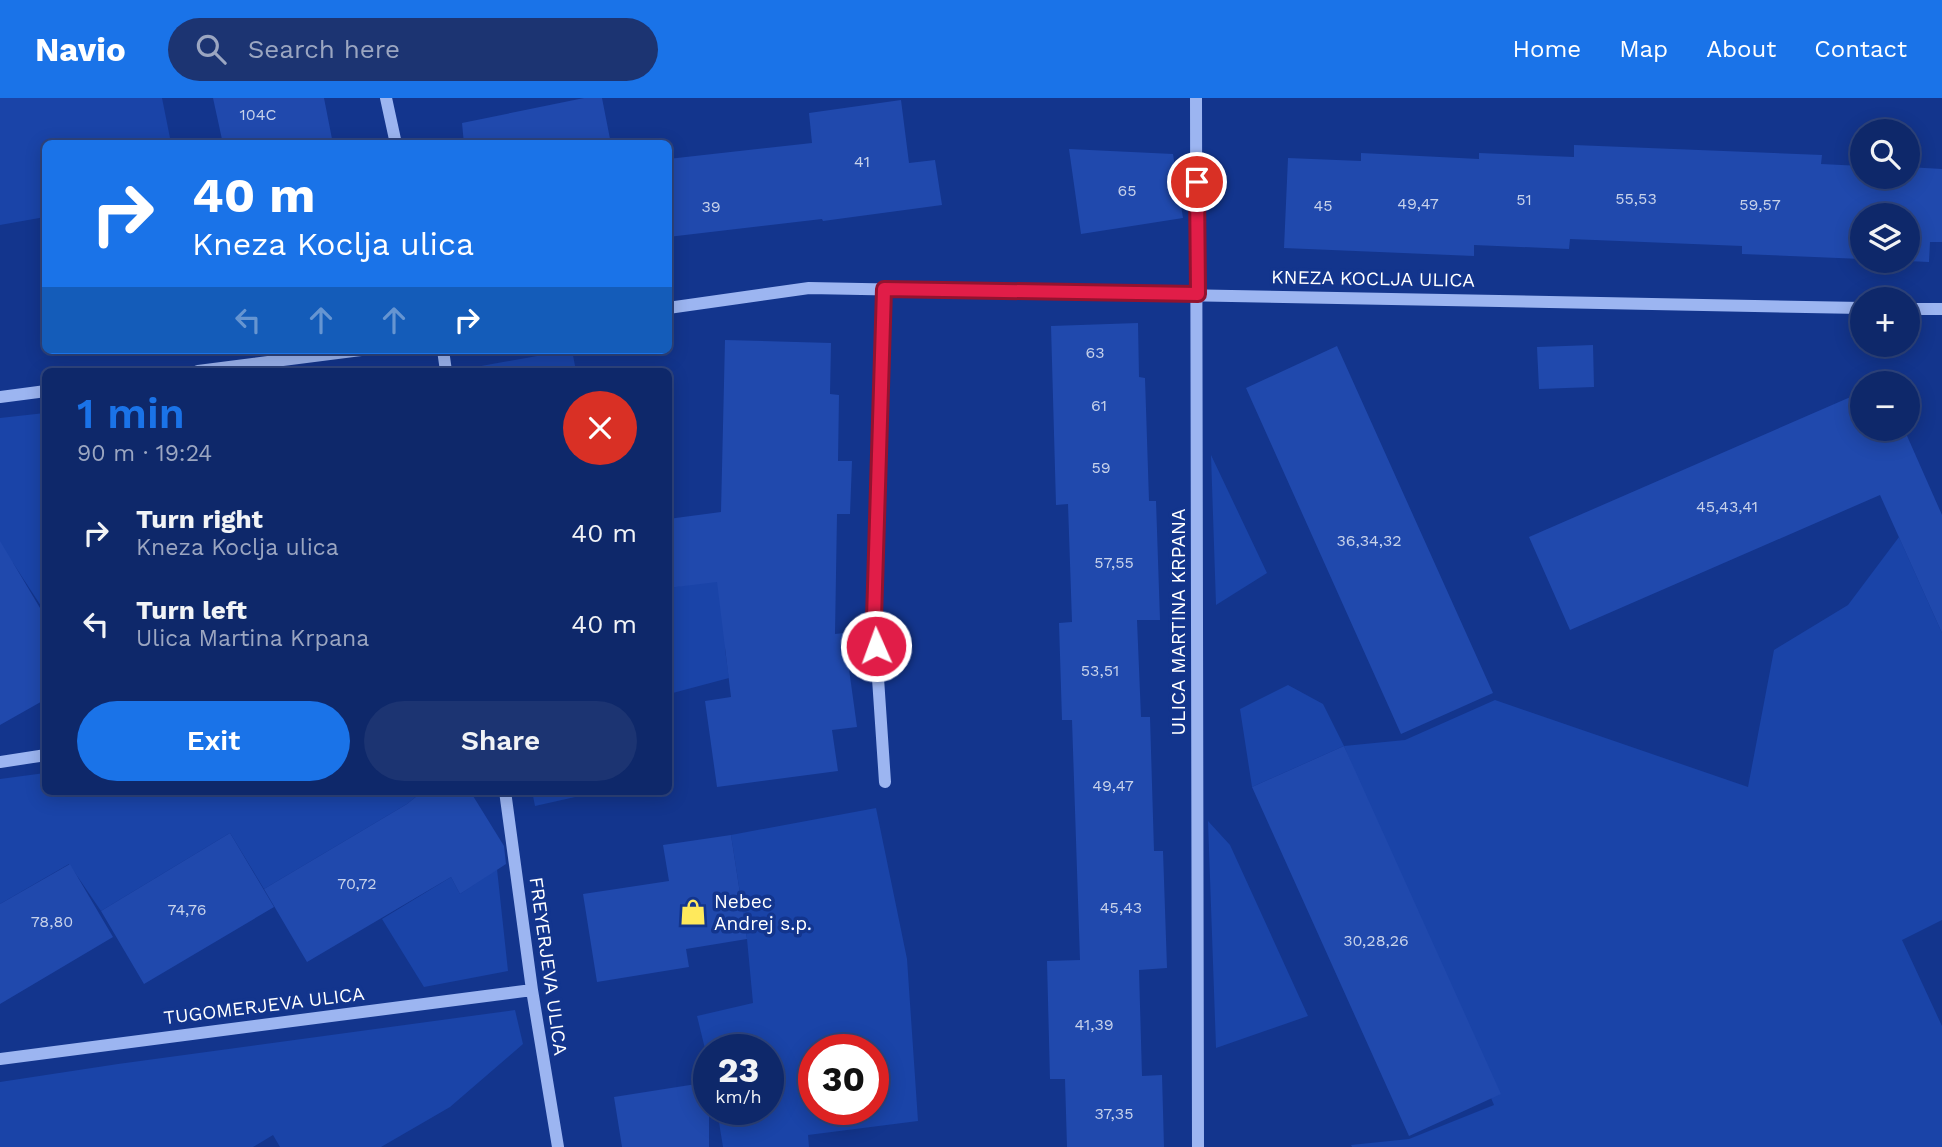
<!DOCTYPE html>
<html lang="en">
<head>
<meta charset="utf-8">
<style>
  body { margin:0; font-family:"Work Sans",sans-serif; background:#1c3472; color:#f1f3f6; height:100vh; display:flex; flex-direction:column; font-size:26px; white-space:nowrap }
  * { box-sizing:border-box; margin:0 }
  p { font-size:23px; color:#9ba6c1 }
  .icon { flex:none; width:38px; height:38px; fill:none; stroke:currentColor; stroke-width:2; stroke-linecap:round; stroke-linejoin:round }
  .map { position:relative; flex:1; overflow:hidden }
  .drawer { position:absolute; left:42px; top:270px; width:630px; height:427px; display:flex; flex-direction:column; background:#0e286a; border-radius:10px; box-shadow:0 4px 18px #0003,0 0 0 2px #2e447e }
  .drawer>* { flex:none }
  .hud { position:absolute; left:42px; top:42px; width:630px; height:214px; border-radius:10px; box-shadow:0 4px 18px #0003,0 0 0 2px #2e447e; background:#1a73e8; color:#fff; overflow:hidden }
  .controls { position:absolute; left:1850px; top:21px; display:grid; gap:14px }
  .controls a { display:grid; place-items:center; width:70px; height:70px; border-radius:50%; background:#0e286a; box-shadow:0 4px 18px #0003,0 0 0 2px #2e447e; font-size:35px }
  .speed { position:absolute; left:693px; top:936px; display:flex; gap:14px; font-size:35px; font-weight:700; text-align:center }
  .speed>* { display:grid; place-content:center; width:91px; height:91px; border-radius:50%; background:#0e286a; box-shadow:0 4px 18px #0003,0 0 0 2px #2e447e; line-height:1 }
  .speed small { font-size:18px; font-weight:400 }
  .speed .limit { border:10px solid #d22; background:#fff; color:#111 }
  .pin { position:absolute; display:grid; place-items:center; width:60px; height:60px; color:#fff; margin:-30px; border:4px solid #fff; border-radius:50%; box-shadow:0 2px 7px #0007 }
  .me { position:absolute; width:77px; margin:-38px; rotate:358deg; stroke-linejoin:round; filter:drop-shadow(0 0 5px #0008) }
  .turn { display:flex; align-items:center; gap:24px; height:147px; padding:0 35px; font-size:32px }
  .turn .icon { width:91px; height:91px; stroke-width:2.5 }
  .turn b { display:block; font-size:49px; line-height:60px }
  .lanes { display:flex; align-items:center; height:66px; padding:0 35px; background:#0003; justify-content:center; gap:35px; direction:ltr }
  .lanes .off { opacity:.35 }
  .round { display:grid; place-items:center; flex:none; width:74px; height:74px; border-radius:37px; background:#1c3472 }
  .head { display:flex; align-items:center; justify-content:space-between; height:119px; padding:0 35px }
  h1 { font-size:42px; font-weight:600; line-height:52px; color:#1a73e8 }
  .cta { display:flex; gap:14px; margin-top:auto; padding:14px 35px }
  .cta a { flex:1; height:80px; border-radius:42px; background:#1a73e8; color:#fff; font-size:28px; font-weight:600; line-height:80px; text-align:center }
  .cta a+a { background:#1c3472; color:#f1f3f6 }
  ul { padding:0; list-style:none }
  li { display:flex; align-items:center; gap:21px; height:91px; padding:0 35px }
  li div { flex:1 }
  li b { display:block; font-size:26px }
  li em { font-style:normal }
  header { display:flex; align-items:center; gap:42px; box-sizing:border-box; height:98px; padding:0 35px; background:#1a73e8; color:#fff }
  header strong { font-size:33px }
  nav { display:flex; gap:38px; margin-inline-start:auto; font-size:24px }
  .search { width:490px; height:63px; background:#1c3472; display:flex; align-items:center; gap:18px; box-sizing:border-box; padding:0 24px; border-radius:38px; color:#9ba6c1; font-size:26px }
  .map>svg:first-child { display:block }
  .green { fill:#1a44a8; fill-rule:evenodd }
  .building { fill:#2049ad }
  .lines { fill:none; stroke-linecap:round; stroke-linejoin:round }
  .minor { stroke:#9cb5f1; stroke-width:12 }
  .route-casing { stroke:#92132f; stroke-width:18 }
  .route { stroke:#e11d48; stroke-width:12 }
  .labels { text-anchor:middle; stroke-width:7; stroke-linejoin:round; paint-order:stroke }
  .number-label { font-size:16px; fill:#c7d2ea }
  .street-label { font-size:19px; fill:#fff; stroke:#13358d }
  .poi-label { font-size:19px; fill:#fff; stroke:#13358d; text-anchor:start }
</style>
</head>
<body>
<header>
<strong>Navio</strong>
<div class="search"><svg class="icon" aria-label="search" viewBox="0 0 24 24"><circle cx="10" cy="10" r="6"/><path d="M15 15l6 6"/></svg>Search here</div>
<nav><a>Home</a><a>Map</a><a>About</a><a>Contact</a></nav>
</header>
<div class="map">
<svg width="1942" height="1049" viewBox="0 0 1942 1049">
  <rect width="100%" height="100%" fill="#13358d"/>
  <!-- green -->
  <path class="green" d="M0,0H162L171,45H152L150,40L113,45L46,46L45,119L0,127Z
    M572,252L576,273L459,272L570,252Z
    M45,315L46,510L43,511L13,465L0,472V320Z
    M1211,357L1267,475L1216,507Z
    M1899,439L1942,535V822L1902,842L1942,928V1049H1352L1351,1047L1409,1041L1494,1007L1344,648L1252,689L1240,611L1288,587L1323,606L1344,648L1405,642L1495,602L1748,689L1774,552L1848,507Z
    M725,480V551L729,580L669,596V490Z
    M45,675L46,693H423L407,706L264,791L230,735L101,813L69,766L0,806V681Z
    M532,693H602L535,708Z
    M876,710L907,861L918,1023L808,1037L809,1049H723L717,1012H768V952H709V967L697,918L753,905L747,841L731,737ZM814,952H873V1012H814Z
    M1208,723L1230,747L1308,918L1216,950Z
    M497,771L508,873L424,889L382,821L451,779L460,796Z
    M515,912L523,946L450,1009L381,1049H280L273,1037L253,1049H0V984L118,966Z"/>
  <!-- building -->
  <path class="building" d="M213,0H324L333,46H223Z
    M584,0H602L611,46H464L462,25Z
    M901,2L909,65L935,62L942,107L823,123L822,121L668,139V61L812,45L809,15Z
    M1574,47L1822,57L1821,66L1862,68V79H1908V69L1942,71V144H1930L1929,164L1907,163L1908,117H1862V161L1742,156V148L1570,141L1569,151L1474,147V158L1284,150L1288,60L1361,63V55L1479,61V55L1574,59Z
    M1069,51L1173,56L1183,120L1081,136Z
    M1138,225L1139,279L1145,280L1149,403H1156L1160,522H1137L1141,619H1150L1154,753H1163L1167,870L1139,872L1142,978L1162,977L1164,1049H1067L1065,981H1050L1047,863L1080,862L1072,622H1062L1059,525L1072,524L1068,406L1056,407L1051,228Z
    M725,242L831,245L830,296L839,297L838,363H852L850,416H837L835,536L844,535L857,629L832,632L838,673L717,689L705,603L731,599L717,484L668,490V421L721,414Z
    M1593,247L1594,289L1539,291L1537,249Z
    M1337,248L1493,595L1401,636L1246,290Z
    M1862,294V331H1904L1942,417V535L1880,397L1570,532L1529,439Z
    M0,443L46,520V601L0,627Z
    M1344,648L1501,996L1409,1038L1252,689Z
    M423,693H470L504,748L506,766L460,796L451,779L307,864L264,791L407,706Z
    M230,735L274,809L144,886L101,813Z
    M731,737L747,841L686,851L689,869L597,884L583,796L669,783L663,747Z
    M70,766L113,839L0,906V806Z
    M709,984V1049H622L614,999Z"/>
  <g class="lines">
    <!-- minor -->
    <path class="minor" d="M386,0L396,46
      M1196,0L1198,1049
      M884,191L874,521L885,684
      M668,210L809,190L1862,210
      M1908,211H1942
      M443,252L446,273
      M198,273L361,252
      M0,299L46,293
      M0,664L46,657
      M505,693L532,892L558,1049
      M0,961L532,892"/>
  </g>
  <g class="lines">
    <!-- route casing -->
    <g class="route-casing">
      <path id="route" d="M876,548L874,521L884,191L1198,196L1197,84"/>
    </g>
    <!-- route -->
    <use href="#route" class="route"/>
  </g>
  <!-- icons -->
  <defs>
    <g id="shop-bare" transform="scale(2.1)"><path d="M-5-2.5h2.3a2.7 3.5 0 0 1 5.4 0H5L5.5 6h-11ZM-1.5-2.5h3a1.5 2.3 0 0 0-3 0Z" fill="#ffe95c" stroke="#13358d" stroke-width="2.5" paint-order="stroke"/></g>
  </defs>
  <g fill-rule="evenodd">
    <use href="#shop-bare" x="693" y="814"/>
  </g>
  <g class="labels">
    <!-- number labels -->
    <g class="number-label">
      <text x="258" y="22">104C</text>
      <text x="862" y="69">41</text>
      <text x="1127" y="98">65</text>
      <text x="1636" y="106">55,53</text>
      <text x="1524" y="107">51</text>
      <text x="1418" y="111">49,47</text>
      <text x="1760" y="112">59,57</text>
      <text x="1323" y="113">45</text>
      <text x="711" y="114">39</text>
      <text x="1095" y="260">63</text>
      <text x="1099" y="313">61</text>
      <text x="1101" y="375">59</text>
      <text x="1727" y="414">45,43,41</text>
      <text x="1369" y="448">36,34,32</text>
      <text x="1114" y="470">57,55</text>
      <text x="1100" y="578">53,51</text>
      <text x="1113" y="693">49,47</text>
      <text x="357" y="791">70,72</text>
      <text x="1121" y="815">45,43</text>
      <text x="187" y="817">74,76</text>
      <text x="52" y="829">78,80</text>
      <text x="1376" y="848">30,28,26</text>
      <text x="1094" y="932">41,39</text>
      <text x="1114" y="1021">37,35</text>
    </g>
    <!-- street labels -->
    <g class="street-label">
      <text transform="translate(1373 180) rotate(1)" y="7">KNEZA KOCLJA ULICA</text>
      <text transform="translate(1178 524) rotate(-90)" y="7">ULICA MARTINA KRPANA</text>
      <text transform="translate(549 868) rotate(82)" y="7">FREYERJEVA ULICA</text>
      <text transform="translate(264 907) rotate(-7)" y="7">TUGOMERJEVA ULICA</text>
    </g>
    <!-- poi labels -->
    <g class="poi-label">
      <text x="714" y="810">Nebec<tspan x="714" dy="22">Andrej s.p.</tspan></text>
    </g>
  </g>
</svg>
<div class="controls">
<a><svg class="icon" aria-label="search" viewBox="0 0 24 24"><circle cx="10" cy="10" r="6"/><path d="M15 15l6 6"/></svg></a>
<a><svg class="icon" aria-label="layers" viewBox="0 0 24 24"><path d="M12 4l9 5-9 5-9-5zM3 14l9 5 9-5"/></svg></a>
<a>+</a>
<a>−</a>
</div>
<div class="speed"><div>23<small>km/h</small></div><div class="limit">30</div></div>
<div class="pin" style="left:1197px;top:84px;background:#d93025"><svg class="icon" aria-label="arrive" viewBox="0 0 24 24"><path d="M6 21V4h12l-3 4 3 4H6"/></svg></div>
<svg class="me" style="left:876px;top:548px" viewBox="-20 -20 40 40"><circle r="17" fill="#e11d48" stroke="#fff" stroke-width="3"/><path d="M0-11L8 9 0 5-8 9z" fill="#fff"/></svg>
<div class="hud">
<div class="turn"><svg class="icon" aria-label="right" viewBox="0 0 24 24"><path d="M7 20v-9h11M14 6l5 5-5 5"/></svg><div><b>40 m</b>Kneza Koclja ulica</div></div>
<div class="lanes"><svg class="icon off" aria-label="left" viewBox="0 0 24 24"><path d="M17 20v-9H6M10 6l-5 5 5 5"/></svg><svg class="icon off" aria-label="ahead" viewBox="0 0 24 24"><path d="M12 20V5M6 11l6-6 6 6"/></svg><svg class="icon off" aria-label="ahead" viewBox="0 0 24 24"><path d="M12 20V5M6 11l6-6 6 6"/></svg><svg class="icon" aria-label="right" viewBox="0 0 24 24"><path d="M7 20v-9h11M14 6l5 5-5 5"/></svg></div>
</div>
<section class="drawer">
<div class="head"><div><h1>1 min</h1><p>90 m · 19:24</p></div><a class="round" style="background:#d93025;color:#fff"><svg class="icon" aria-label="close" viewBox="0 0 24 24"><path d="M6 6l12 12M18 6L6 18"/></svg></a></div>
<ul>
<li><svg class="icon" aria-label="right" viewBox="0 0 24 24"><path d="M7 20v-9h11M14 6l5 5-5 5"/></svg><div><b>Turn right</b><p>Kneza Koclja ulica</p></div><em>40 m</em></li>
<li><svg class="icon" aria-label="left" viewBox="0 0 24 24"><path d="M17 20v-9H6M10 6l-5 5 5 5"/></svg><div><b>Turn left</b><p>Ulica Martina Krpana</p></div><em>40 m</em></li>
</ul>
<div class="cta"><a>Exit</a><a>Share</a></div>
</section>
</div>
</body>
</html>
